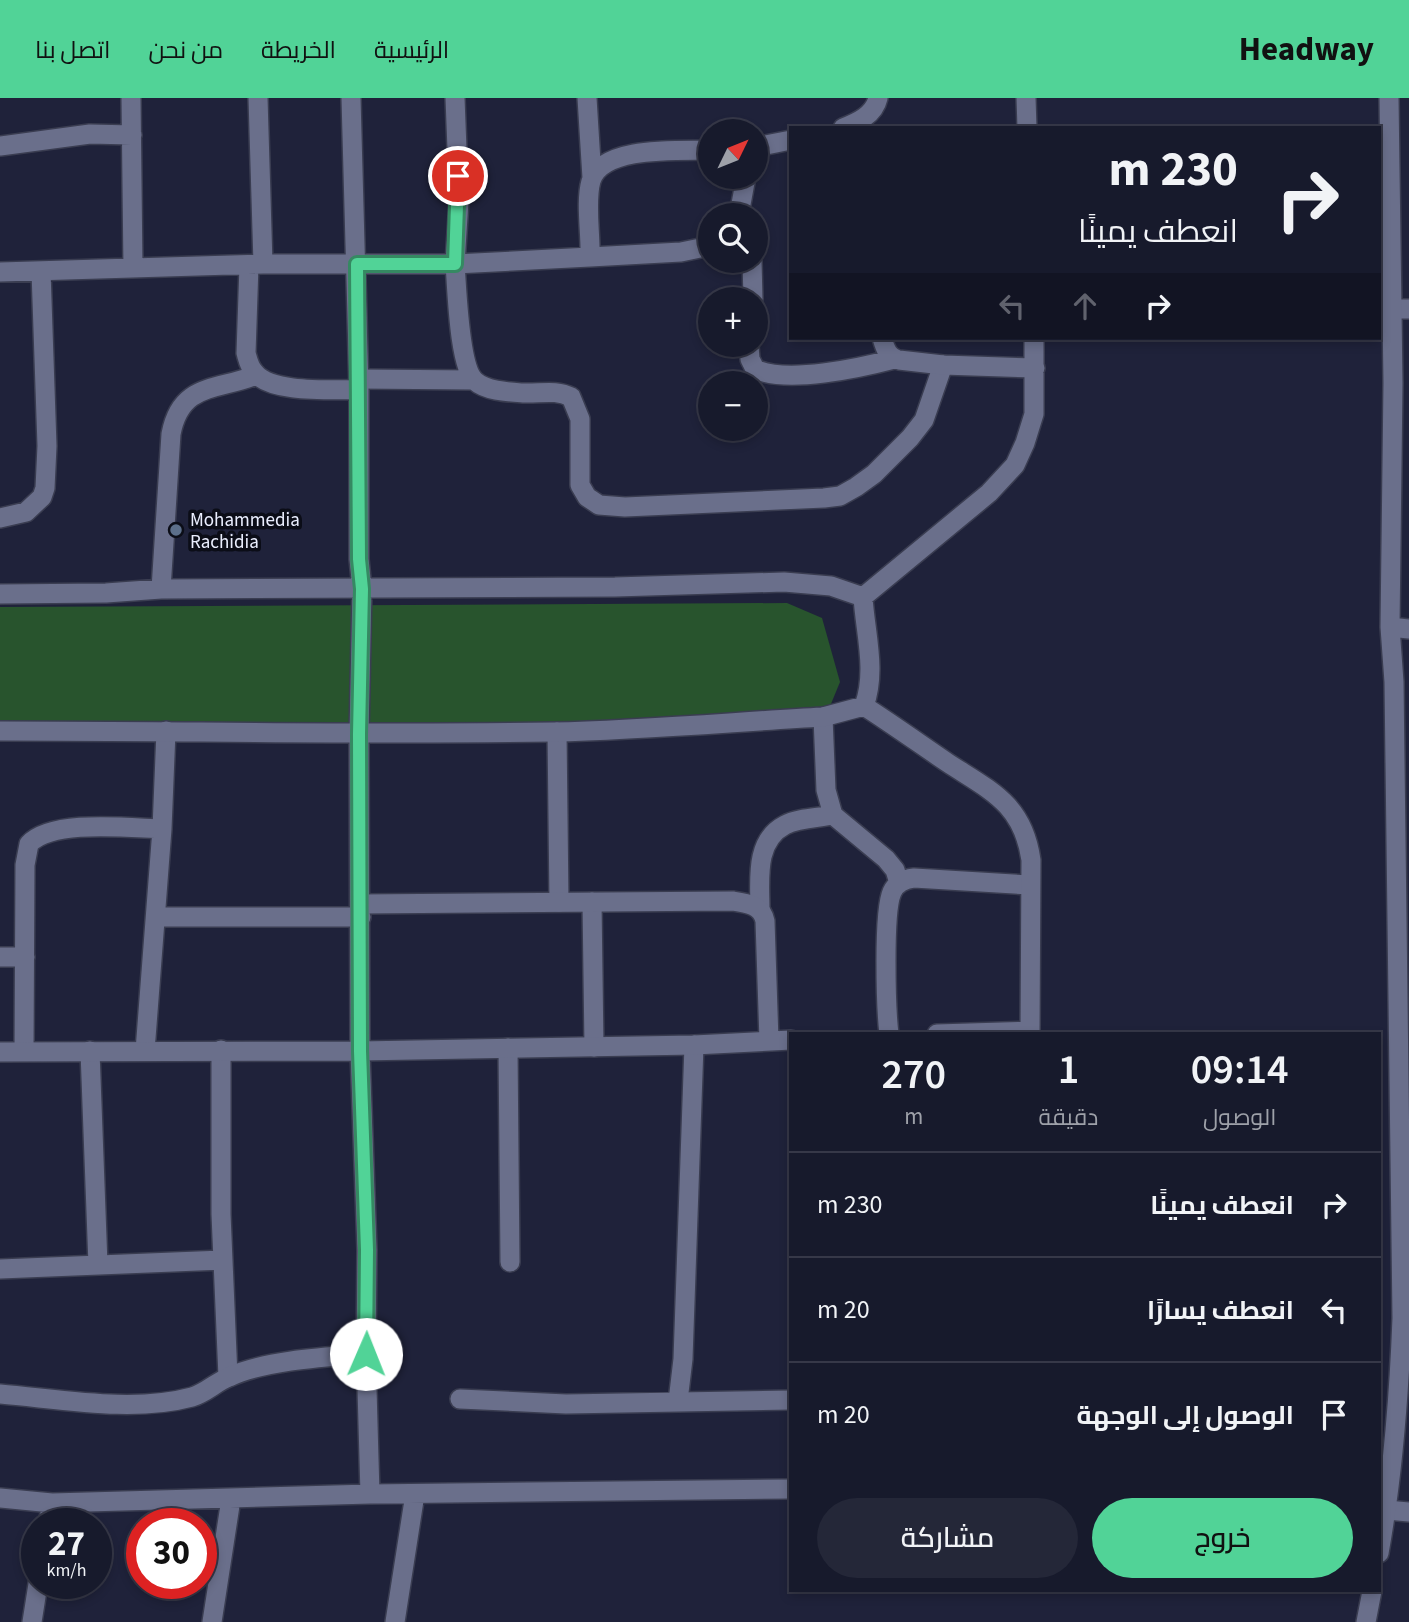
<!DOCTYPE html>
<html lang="ar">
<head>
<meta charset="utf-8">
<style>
  body { margin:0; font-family:"Source Sans 3",Cairo,sans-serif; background:#242738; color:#f1f3f6; direction:rtl; height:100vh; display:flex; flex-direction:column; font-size:26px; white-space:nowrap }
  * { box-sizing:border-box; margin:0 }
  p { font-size:23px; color:#9ea1a9 }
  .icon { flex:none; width:38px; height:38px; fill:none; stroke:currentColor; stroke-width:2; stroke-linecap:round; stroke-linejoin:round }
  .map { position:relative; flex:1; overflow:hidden; direction:ltr }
  .side { position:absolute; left:789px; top:934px; width:592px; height:560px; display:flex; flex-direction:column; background:#171a2c; border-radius:0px; box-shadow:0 4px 10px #0003,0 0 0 2px #363848; direction:rtl }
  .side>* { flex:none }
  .hud { position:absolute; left:789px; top:28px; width:592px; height:214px; border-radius:0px; box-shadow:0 4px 10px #0003,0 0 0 2px #363848; direction:rtl; background:#171a2c; color:#f1f3f6; overflow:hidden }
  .needle { width:46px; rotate:47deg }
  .buttons { position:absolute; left:698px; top:21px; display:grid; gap:14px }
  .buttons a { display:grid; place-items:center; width:70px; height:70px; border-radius:50%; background:#171a2c; box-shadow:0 4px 10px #0003,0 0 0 2px #363848; font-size:35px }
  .speed { position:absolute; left:21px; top:1410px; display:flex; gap:14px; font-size:35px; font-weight:700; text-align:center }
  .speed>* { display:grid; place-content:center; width:91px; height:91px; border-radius:50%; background:#171a2c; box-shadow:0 4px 10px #0003,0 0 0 2px #363848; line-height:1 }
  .speed small { font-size:18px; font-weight:400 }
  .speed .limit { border:10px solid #d22; background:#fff; color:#111 }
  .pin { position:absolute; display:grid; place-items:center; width:60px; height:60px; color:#fff; margin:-30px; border:4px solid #fff; border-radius:50%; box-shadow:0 2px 7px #0007 }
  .me { position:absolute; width:77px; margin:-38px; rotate:1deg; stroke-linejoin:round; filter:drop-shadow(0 0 5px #0008) }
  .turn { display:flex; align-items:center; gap:24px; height:147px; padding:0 28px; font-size:32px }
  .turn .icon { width:91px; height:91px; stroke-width:2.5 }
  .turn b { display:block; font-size:49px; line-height:60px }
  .lanes { display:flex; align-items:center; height:66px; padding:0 28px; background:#0003; justify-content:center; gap:35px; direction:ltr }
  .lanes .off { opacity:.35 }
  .eta { display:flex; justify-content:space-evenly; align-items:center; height:119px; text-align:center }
  .eta b { font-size:42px; font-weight:600; line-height:49px }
  .action { display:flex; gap:14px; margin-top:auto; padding:14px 28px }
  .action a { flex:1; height:80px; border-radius:42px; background:#51d397; color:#111; font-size:28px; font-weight:600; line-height:80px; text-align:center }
  .action a+a { background:#242738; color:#f1f3f6 }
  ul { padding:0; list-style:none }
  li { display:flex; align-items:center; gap:21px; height:105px; padding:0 28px; border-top:2px solid #363848 }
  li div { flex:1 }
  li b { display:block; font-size:26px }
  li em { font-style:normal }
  header { display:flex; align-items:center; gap:42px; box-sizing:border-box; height:98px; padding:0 35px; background:#51d397; color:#111 }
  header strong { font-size:33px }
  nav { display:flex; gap:38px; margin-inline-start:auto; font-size:24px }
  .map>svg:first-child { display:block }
  .green { fill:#28542d }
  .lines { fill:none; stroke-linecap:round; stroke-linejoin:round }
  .service-casing { stroke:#3a3d51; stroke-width:22 }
  .minor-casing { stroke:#3a3d51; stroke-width:22 }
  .tertiary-casing { stroke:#3a3d51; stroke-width:22 }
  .service { stroke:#6a6f8b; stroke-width:19 }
  .minor { stroke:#6a6f8b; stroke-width:19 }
  .tertiary { stroke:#6a6f8b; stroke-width:19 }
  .route-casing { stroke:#358962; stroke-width:18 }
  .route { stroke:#51d397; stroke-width:12 }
  .service-dot { fill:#5c6f8a; stroke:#0b0d17; stroke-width:2.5 }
  .labels { text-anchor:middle; stroke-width:7; stroke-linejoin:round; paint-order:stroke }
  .poi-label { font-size:19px; fill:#eaeefe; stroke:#0b0d17; text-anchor:start }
</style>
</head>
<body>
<header>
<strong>Headway</strong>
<nav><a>الرئيسية</a><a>الخريطة</a><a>من نحن</a><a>اتصل بنا</a></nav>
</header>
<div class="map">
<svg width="1409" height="1524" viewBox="0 0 1409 1524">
  <rect width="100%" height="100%" fill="#1f223a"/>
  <!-- green -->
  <path class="green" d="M787,505L822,520L840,584L826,618L0,637V509Z"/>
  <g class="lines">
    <!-- service casing -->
    <g class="service-casing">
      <path id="service" d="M455,166C457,191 459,269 475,283C486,293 508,294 523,295C539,296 556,291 571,299L580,321V387L587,399L599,407L625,409L824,400L840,398L856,389L874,376L910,340L924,322L943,267
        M359,281L474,282
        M823,619L826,692L833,717L886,761L895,772L899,785
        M557,634L559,804
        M592,804L594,949
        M760,812C760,783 754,743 785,727C798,720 818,720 833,717
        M156,819H361
        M0,859H25
        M889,936C886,912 883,814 892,794C896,785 905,781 914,780L1030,787
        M508,950L510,1164
        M221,952V1116L228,1279
        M24,953L25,767L29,746C52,721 129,730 162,731
        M90,953L98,1167
        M145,953L162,731L166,633
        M0,1171L223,1162
        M460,1301L566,1306L791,1302
        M678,1303L683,1261L694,947"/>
    </g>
    <!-- minor casing -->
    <g class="minor-casing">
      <path id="minor" d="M131,0L133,170
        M258,0L263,166
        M351,0L359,292V461L362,491L359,636L360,953L367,1152L366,1256L370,1396
        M587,0L592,80
        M1026,0L1027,30
        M843,30C858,24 874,17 878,0
        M0,48L90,36L132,37
        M756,49L791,42
        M739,117L746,79
        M590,159L681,154L710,148
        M752,163L753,201
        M455,166L459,103L455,0
        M249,167L246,255C248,262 249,269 255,275C272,296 334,291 359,292
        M0,174L263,166H455L590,159C591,137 585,104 591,83C602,47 681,53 710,52
        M1392,211H1409
        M882,240C885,250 888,260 899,262L943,267L1035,270
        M749,247L750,261L755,271C787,286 860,270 894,261
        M0,420L26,414L42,399L45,390L47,348L41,173
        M161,491L171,336C181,284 217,293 256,277
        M0,496L106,495L161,491L615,489L784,484L831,488L863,499
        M863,499L989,395L1015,367L1025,345L1034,316V240
        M863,499C865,534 877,573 864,608
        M0,633C184,633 369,637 553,634C643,632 733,624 823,619L864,608C892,626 920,646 948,665C991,693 1023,706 1031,762L1030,936
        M361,806L733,803C747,805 762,807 765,823L769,943
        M937,936L1030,933
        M0,954L360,953L694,947L791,942
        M0,1296C60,1301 133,1315 192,1299C206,1295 216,1284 229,1279C266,1262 326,1259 366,1256
        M0,1400L52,1405L370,1396L791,1391
        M1387,1412L1409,1414
        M48,1426L52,1405
        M32,1524L38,1486
        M212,1524L231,1401
        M395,1524L415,1396"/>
    </g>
    <!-- tertiary casing -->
    <g class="tertiary-casing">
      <path id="tertiary" d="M1390,529L1409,531
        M1379,1455C1393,1377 1399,1299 1402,1220L1394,584L1390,529L1393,285L1389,0
        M1366,1524L1372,1493"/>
    </g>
    <!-- service -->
    <use href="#service" class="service"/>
    <!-- minor -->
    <use href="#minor" class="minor"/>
    <!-- tertiary -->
    <use href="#tertiary" class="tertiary"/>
  </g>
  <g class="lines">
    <!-- route casing -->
    <g class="route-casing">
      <path id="route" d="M366,1256L367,1152L360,953L359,636L362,491L359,461L357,166H455L458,78"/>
    </g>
    <!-- route -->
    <use href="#route" class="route"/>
  </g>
  <!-- markers -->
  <circle class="service-dot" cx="176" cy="432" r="7"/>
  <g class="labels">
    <!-- poi labels -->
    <g class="poi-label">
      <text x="190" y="428">Mohammedia<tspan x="190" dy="22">Rachidia</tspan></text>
    </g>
  </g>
</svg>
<div class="buttons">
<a><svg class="needle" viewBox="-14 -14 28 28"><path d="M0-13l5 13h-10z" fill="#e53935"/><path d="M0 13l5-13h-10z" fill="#9ea1a9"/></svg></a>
<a><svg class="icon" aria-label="search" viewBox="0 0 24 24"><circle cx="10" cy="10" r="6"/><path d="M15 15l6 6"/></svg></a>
<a>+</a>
<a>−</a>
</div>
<div class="speed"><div>27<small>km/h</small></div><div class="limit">30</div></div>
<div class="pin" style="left:458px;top:78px;background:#d93025"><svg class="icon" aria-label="arrive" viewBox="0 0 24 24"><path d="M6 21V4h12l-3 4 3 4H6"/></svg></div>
<svg class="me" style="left:366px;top:1256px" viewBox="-20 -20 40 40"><circle r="19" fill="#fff"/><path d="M0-13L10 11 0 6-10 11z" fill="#51d397"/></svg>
<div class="hud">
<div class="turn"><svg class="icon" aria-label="right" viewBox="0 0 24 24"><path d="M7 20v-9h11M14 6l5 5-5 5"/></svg><div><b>230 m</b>انعطف يمينًا</div></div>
<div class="lanes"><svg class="icon off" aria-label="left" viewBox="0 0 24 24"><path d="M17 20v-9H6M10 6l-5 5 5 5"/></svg><svg class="icon off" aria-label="ahead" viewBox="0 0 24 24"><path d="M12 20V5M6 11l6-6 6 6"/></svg><svg class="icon" aria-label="right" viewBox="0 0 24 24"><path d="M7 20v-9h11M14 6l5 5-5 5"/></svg></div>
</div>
<section class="side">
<div class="eta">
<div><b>09:14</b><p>الوصول</p></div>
<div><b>1</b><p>دقيقة</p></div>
<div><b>270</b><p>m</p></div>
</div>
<ul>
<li><svg class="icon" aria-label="right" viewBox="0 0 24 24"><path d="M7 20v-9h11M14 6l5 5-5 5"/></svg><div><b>انعطف يمينًا</b></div><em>230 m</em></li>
<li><svg class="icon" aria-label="left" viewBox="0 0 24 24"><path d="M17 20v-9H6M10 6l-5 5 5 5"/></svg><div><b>انعطف يسارًا</b></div><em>20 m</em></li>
<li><svg class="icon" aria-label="arrive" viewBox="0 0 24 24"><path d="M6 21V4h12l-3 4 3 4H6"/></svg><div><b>الوصول إلى الوجهة</b></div><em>20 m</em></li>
</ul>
<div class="action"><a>خروج</a><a>مشاركة</a></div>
</section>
</div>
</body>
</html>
